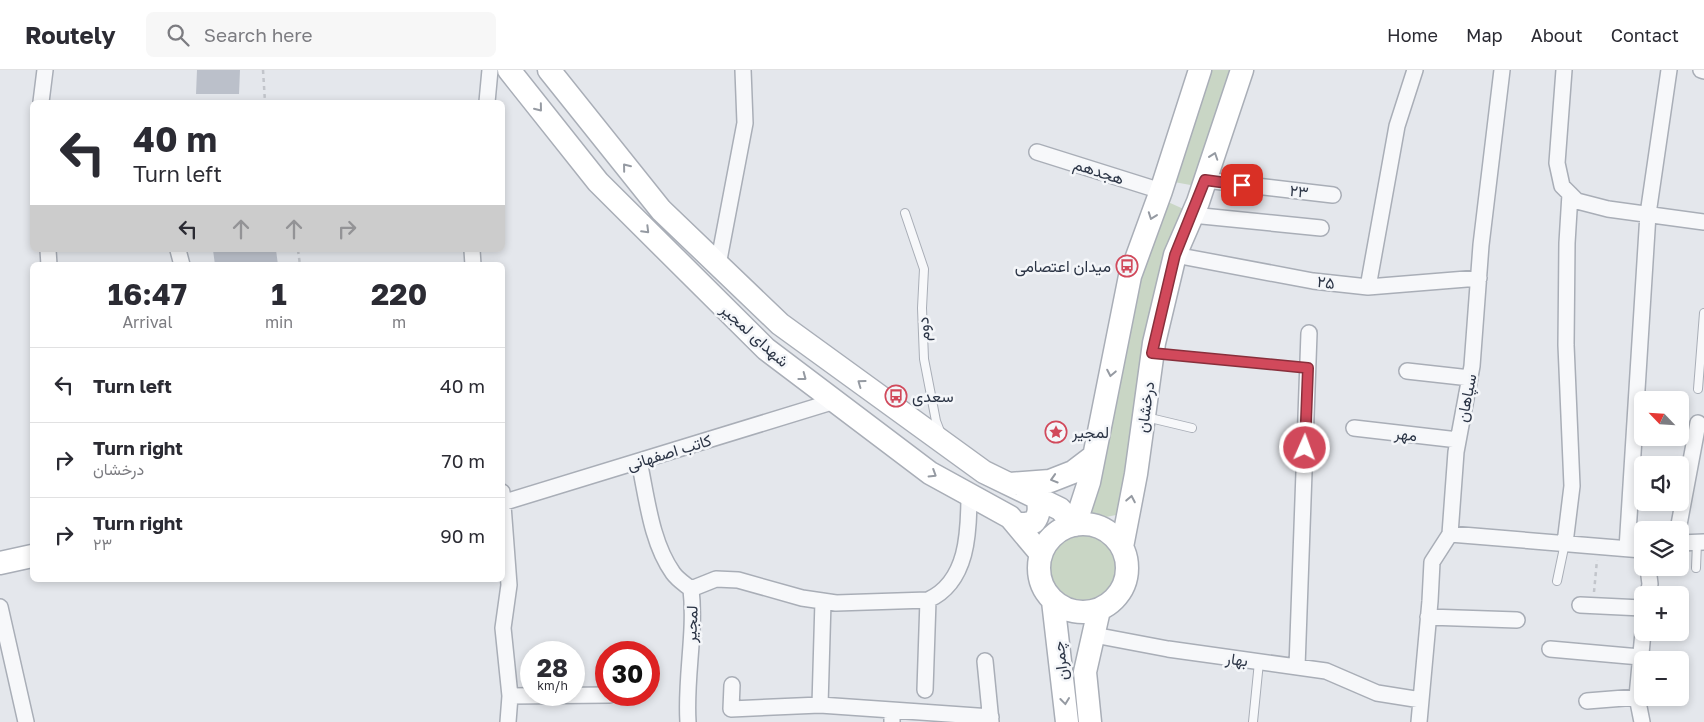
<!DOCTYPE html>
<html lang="en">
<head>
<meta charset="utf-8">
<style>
  body { margin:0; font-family:"Golos Text",Vazirmatn,sans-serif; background:#f7f7f7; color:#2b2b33; height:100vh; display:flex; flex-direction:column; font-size:19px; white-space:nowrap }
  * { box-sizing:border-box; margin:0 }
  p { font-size:16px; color:#7c7c81 }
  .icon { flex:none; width:28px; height:28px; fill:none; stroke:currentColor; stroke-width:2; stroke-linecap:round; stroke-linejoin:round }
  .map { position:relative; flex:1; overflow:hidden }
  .side { position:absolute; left:30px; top:192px; width:475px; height:320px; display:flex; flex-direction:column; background:#fff; border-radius:8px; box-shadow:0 2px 8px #0003 }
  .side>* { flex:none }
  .guide { position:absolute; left:30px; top:30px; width:475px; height:152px; border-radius:8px; box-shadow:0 2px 8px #0003; background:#fff; color:#2b2b33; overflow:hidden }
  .needle { width:32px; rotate:295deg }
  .tools { position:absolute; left:1634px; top:321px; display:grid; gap:10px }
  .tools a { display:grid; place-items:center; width:55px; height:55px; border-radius:8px; background:#fff; box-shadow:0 2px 8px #0003; font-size:25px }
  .speed { position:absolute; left:520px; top:571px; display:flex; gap:10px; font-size:25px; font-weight:700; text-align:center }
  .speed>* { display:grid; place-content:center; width:65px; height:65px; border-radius:50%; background:#fff; box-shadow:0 2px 8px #0003; line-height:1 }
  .speed small { font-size:12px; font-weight:400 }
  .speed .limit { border:8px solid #d22; background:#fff; color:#111 }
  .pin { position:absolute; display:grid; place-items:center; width:42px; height:42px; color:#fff; margin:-21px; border-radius:10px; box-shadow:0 2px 8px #0006 }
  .me { position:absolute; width:55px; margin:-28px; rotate:2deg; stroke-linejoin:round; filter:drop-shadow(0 0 4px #0008) }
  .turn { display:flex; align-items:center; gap:18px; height:105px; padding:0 20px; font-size:22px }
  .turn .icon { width:65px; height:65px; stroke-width:2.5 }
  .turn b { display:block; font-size:35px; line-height:42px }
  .lanes { display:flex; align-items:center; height:48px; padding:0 20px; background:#0003; justify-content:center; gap:25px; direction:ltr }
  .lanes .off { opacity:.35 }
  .eta { display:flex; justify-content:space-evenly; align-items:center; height:85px; text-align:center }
  .eta b { font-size:30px; font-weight:700; line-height:35px }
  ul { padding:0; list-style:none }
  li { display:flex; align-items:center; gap:15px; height:75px; padding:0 20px; border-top:1px solid #e1e1e2 }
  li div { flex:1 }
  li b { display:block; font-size:19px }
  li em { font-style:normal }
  header { display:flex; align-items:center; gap:30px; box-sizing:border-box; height:70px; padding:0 25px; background:#fff; border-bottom:1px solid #e1e1e2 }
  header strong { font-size:24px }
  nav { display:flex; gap:28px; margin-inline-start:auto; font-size:18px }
  .search { width:350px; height:45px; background:#f7f7f7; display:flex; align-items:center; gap:12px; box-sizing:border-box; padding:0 18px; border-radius:8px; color:#7c7c81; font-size:19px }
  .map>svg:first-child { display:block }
  .green { fill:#c9d6c5 }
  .building { fill:#bbc0ca }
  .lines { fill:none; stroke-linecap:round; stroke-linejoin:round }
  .lane-casing { stroke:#a9aeb7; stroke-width:10 }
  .street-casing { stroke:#a9aeb7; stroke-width:18 }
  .secondary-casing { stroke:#a9aeb7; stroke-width:25 }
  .path { stroke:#c2c5cb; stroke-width:2.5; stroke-dasharray:4 4; stroke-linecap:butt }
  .lane { stroke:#f7f8fa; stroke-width:8 }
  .street { stroke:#f7f8fa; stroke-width:15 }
  .secondary { stroke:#fff; stroke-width:22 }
  .oneway { stroke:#959aa2 }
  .route-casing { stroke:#882f3b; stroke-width:12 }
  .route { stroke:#d1495b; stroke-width:9 }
  .labels { text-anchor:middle; stroke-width:5; stroke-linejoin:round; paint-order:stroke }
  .street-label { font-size:16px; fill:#2b3445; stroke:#f4f6f9 }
  .poi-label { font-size:16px; fill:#2b3445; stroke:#f4f6f9; text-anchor:start }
</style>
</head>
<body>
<header>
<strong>Routely</strong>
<div class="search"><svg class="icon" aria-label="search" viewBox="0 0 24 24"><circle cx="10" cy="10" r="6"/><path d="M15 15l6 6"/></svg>Search here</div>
<nav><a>Home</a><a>Map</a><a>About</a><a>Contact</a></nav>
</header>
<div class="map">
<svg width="1704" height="652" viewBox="0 0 1704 652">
  <rect width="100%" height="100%" fill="#e4e7ec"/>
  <!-- green -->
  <path class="green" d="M1207,0H1234L1196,116L1174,112Z
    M1168,132L1188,141L1124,428L1116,445L1101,448L1089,444L1134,226Z
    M1050 497a33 33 0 1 1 66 0a33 33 0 1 1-66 0Z"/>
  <!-- building -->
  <path class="building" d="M197,0H240L239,24H196Z
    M213,180H276L278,195H215Z"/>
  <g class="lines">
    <!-- lane casing -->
    <g class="lane-casing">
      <path id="lane" d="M905,143L924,199L922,238L924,289L936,351L941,364
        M1155,283L1308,298
        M1698,319L1704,243
        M1146,347L1192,358
        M1696,498L1697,472
        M1557,511L1565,473
        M1253,652L1259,592"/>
    </g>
    <!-- street casing -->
    <g class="street-casing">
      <path id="street" d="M1564,0L1557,93L1562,116L1577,131L1608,139L1704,152
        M1701,0L1704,1
        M41,32L45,0
        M487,32L490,0
        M1037,82L1161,121
        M1205,110L1333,125
        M1192,145L1321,158
        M48,180L49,195
        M178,180L182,195
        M472,180L473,195
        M1175,185L1313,211L1368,217L1479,208
        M718,195L745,53L743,0
        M1368,217L1397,56L1415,0
        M1407,301L1470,308
        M1354,358L1458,370
        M639,391C647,428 651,472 673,503C678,510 685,514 691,519
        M502,422L509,515L503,558L510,626L508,652
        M502,433L835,331
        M1678,460L1698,353
        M1450,464L1642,480
        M1565,473L1572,416L1566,275L1567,173L1570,124
        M1680,473L1704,472
        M1627,479L1648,144L1669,0
        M1648,498L1650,514L1648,525
        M1580,535L1642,538
        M0,537L26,652
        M1428,547L1517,550
        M1094,565L1168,579L1326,601L1377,623L1421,630
        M1550,579L1640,587
        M985,591L991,652
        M1297,597L1309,263
        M732,615L731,639L820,635L892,640V652
        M925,620L928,530
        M510,626L610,625
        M1587,631L1637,627
        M820,635L823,531
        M892,640L991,647
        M688,652C685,608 696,563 691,519L716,509L738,510L802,528L836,533L928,530C968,512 969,462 969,424
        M1419,652L1430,531L1432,492L1450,464L1456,382L1472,296L1481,175L1502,0
        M1642,652L1637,627L1643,562"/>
    </g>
    <!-- secondary casing -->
    <g class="secondary-casing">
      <path id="secondary" d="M509,0L598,112L766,279L930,403L1010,447L1041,484
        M549,0L661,140L780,254L984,402L1060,439L1075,455
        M1010,414L1050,411L1073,402L1094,386
        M1016,454H1026L1034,452C1040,444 1039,438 1038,428
        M1039 498a44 44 0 1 1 88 0a44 44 0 1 1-88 0Z
        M1075,455L1089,412L1130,206L1161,121L1200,0
        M1122,477L1136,404L1154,273L1175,185L1198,132L1242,0
        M0,493L32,486
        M1053,531L1067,652
        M1090,652L1085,602L1099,540"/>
    </g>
    <!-- path -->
    <path class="path" d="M263,0L265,32
      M298,180L300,195
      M1594,522L1597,490"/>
    <!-- lane -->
    <use href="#lane" class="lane"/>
    <!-- street -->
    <use href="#street" class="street"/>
    <!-- secondary -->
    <use href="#secondary" class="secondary"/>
  </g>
  <!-- one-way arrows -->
  <defs><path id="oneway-chevron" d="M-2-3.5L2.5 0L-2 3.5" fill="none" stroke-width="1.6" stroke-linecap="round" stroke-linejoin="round" transform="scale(1.25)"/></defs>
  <g class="oneway">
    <use href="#oneway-chevron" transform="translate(539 38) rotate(51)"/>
    <use href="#oneway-chevron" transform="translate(1214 86) rotate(-71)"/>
    <use href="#oneway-chevron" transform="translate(626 97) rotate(-129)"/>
    <use href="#oneway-chevron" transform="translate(1152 146) rotate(110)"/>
    <use href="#oneway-chevron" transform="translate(646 160) rotate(45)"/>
    <use href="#oneway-chevron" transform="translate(1111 303) rotate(101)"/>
    <use href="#oneway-chevron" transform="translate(803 307) rotate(37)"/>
    <use href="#oneway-chevron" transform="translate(861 313) rotate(-144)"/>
    <use href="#oneway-chevron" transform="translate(933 404) rotate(32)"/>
    <use href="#oneway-chevron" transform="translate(1054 409) rotate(163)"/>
    <use href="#oneway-chevron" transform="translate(1131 429) rotate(-79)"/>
    <use href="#oneway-chevron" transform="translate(1065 631) rotate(83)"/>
  </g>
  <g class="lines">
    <!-- route casing -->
    <g class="route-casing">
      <path id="route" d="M1242,115L1205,110L1175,185L1152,283L1308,298L1305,378"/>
    </g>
    <!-- route -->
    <use href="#route" class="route"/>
  </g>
  <!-- icons -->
  <defs>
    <g id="bus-ring" transform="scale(1.125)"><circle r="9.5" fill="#f4f6f9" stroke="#d1495b" stroke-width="1.5"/><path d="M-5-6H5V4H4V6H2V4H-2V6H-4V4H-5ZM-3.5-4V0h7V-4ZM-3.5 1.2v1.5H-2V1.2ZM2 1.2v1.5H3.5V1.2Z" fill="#d1495b"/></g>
    <g id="sight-ring" transform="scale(1.125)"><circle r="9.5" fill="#f4f6f9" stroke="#d1495b" stroke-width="1.5"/><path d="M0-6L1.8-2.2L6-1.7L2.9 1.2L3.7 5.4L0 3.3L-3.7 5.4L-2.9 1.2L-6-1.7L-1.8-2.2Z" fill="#d1495b"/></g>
  </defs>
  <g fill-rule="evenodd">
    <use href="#bus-ring" x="1127" y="196"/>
    <use href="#bus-ring" x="896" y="326"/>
    <use href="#sight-ring" x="1056" y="362"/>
  </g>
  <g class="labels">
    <!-- street labels -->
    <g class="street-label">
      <text transform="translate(1099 101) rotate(18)" y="6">هجدهم</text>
      <text transform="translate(1299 121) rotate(7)" y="6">۲۳</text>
      <text transform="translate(1326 212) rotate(7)" y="6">۲۵</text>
      <text transform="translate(923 259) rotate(-92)" y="6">دوم</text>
      <text transform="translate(755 265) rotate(42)" y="6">شهدای لمجیر</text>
      <text transform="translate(1466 328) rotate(-79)" y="6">سپاهان</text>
      <text transform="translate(1145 337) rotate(-82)" y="6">درخشان</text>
      <text transform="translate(1406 364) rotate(7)" y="6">مهر</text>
      <text transform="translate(669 382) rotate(-17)" y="6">کاتب اصفهانی</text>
      <text transform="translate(691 554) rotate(-88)" y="6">لمجیر</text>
      <text transform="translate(1237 589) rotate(8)" y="6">بهار</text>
      <text transform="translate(1060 591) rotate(-97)" y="6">چمران</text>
    </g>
    <!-- poi labels -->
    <g class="poi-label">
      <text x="1111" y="202" text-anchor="end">میدان اعتصامی</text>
      <text x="912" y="332">سعدی</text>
      <text x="1072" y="368">لمجیر</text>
    </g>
  </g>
</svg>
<div class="tools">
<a><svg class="needle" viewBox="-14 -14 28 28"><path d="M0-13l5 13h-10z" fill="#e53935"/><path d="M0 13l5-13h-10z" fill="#7c7c81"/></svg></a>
<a><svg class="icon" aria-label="sound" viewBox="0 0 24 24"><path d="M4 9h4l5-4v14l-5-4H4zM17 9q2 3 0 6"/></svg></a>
<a><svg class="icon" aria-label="layers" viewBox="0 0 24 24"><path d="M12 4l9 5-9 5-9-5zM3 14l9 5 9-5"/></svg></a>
<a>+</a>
<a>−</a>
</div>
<div class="speed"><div>28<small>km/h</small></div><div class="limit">30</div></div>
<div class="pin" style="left:1242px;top:115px;background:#d93025"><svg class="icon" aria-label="arrive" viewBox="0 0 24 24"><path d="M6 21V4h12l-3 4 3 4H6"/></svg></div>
<svg class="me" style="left:1305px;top:378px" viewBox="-20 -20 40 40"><circle r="17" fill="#d1495b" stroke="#fff" stroke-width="3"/><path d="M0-11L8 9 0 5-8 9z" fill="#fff"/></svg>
<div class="guide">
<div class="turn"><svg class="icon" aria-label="left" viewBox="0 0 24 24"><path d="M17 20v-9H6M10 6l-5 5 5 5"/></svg><div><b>40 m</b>Turn left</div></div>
<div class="lanes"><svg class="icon" aria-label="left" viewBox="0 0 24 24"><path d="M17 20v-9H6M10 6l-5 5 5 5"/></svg><svg class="icon off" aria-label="ahead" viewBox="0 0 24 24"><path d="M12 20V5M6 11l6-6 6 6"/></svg><svg class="icon off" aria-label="ahead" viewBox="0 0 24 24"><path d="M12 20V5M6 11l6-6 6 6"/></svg><svg class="icon off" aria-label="right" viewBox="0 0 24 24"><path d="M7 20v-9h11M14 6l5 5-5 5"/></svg></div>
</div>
<section class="side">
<div class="eta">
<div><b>16:47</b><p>Arrival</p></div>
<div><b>1</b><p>min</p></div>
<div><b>220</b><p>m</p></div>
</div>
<ul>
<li><svg class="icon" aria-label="left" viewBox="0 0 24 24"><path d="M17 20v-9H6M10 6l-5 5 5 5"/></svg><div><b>Turn left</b></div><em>40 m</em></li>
<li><svg class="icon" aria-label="right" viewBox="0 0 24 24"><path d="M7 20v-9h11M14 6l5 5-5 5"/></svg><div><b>Turn right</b><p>درخشان</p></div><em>70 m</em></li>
<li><svg class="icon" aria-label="right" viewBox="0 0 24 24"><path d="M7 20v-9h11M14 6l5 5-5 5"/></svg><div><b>Turn right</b><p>۲۳</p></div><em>90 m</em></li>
</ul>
</section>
</div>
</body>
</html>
